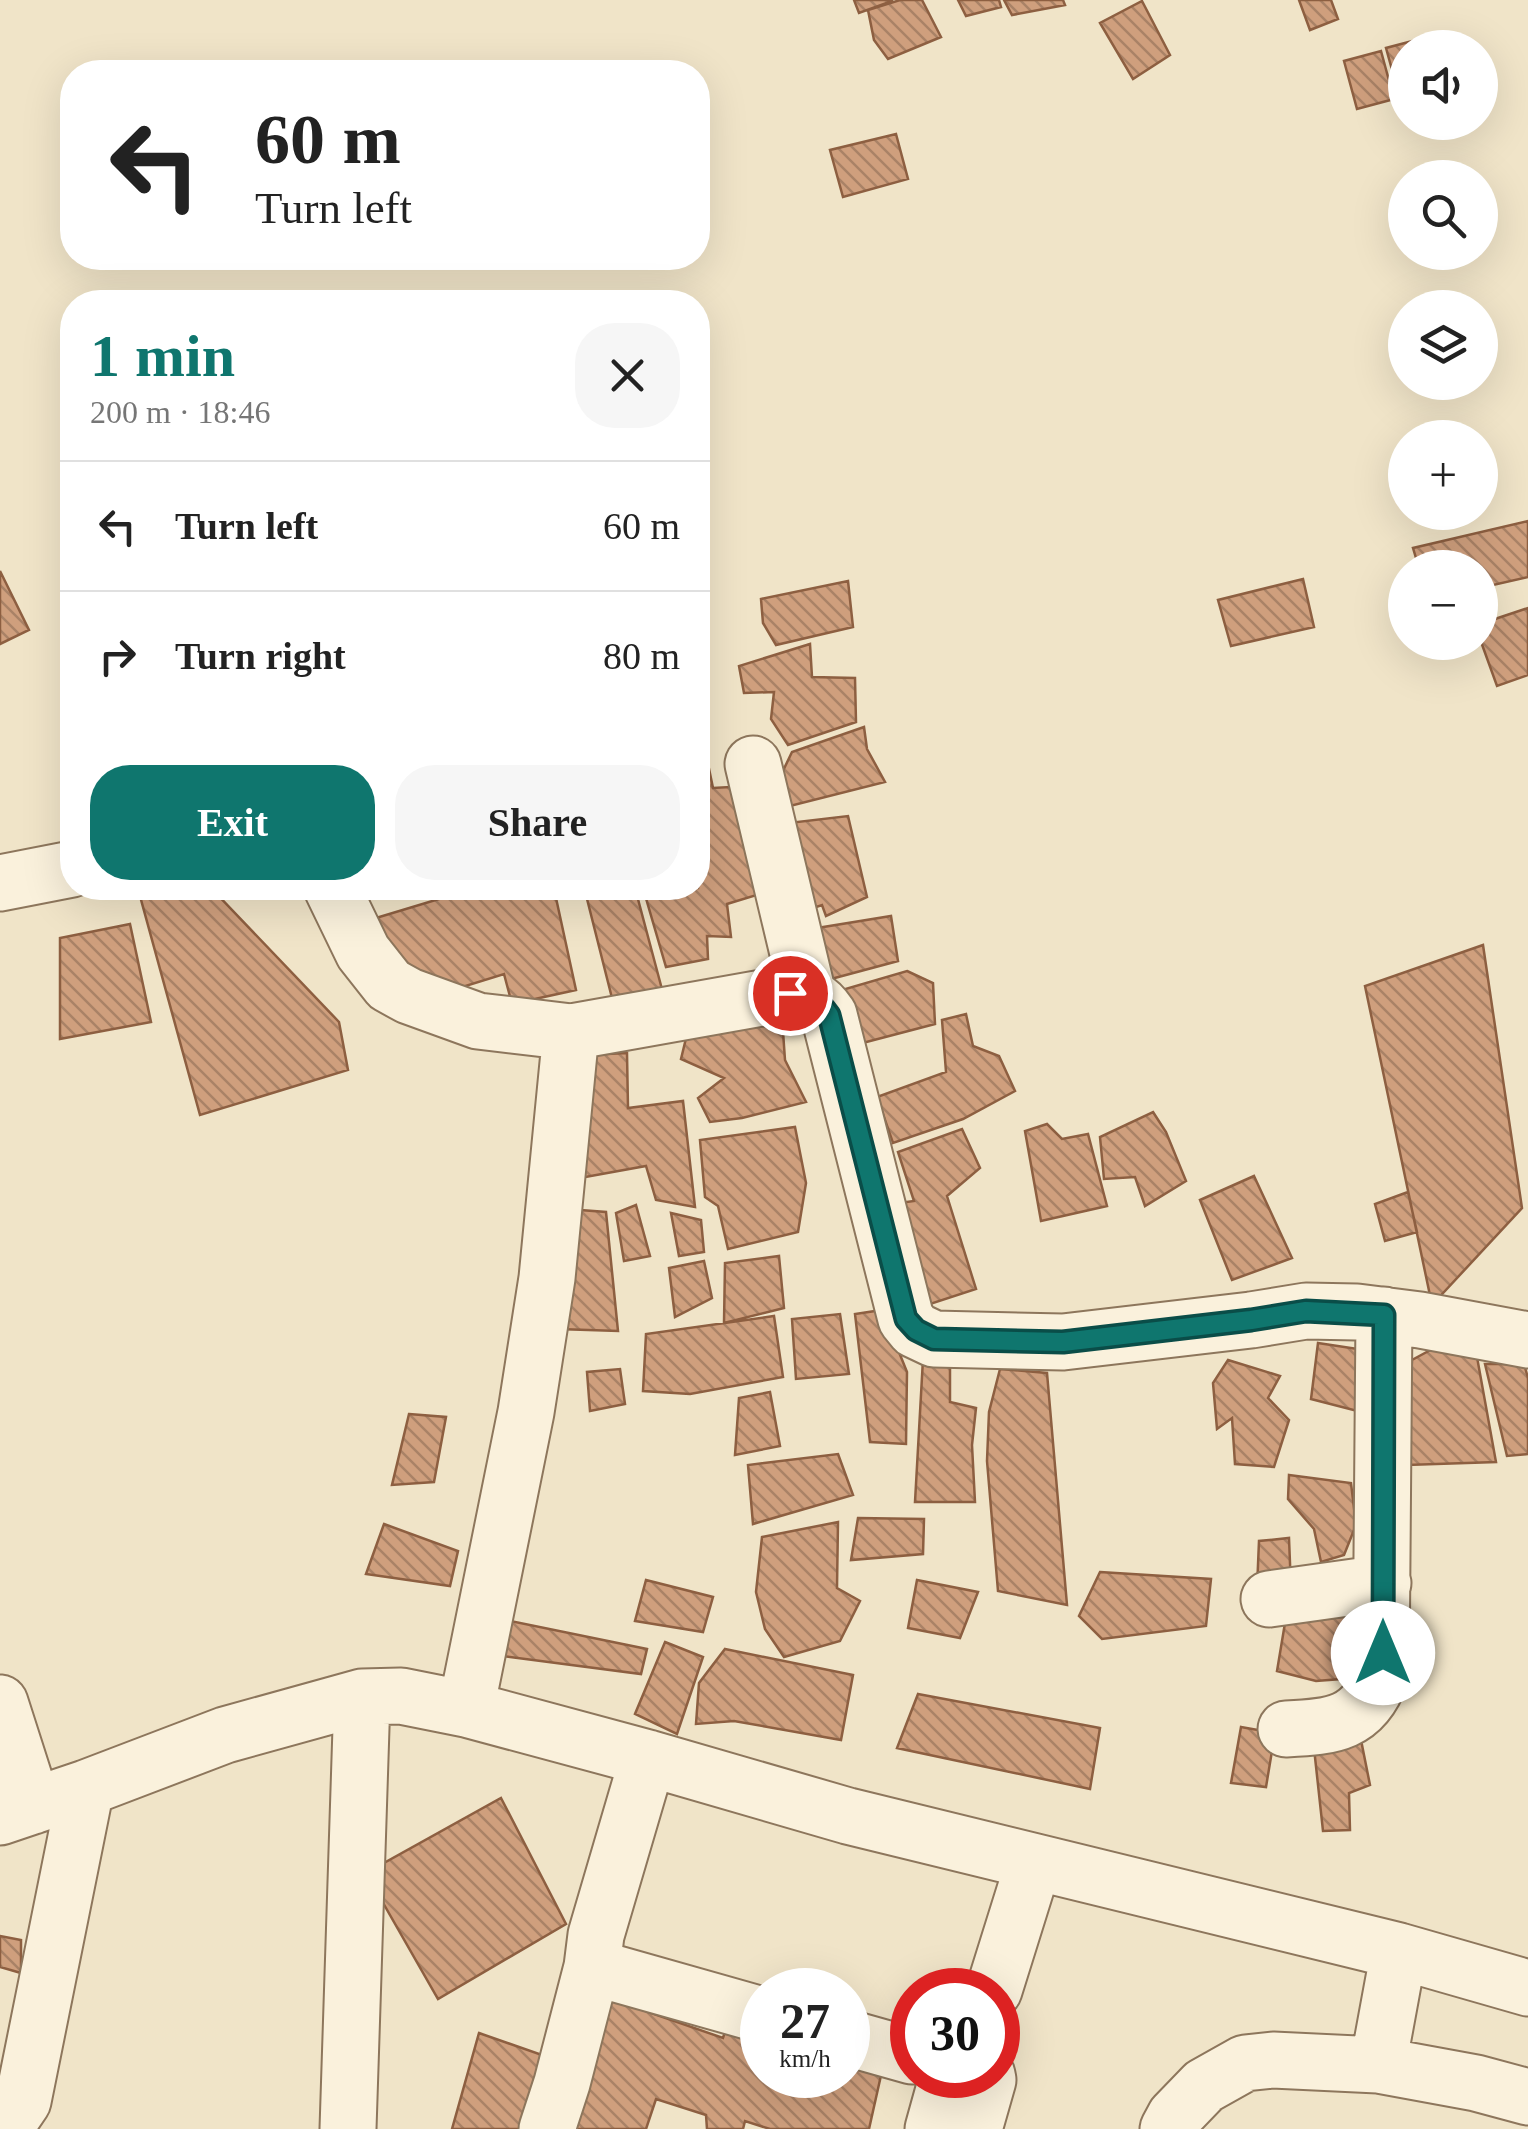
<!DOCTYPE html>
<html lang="en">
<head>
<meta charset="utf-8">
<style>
  body { margin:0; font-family:Georgia,serif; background:#f6f6f6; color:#222; height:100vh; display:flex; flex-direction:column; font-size:38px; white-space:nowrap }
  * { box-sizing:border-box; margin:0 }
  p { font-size:32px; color:#767676 }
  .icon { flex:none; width:55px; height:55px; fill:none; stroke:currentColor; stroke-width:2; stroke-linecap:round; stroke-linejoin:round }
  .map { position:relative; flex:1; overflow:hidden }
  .drawer { position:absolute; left:60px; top:290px; width:650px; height:610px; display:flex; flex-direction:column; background:#fff; border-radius:40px; box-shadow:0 10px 40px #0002 }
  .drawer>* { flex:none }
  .top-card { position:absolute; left:60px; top:60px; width:650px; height:210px; border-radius:40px; box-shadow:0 10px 40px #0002; background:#fff; color:#222; overflow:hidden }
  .controls { position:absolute; left:1388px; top:30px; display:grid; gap:20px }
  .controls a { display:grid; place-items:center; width:110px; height:110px; border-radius:50%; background:#fff; box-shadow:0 10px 40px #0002; font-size:50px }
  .speed { position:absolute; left:740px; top:1968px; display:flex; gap:20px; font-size:50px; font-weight:700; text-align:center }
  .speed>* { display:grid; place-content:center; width:130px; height:130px; border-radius:50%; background:#fff; box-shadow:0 10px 40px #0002; line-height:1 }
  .speed small { font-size:25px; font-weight:400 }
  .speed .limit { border:15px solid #d22; background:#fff; color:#111 }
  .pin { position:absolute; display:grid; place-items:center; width:85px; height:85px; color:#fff; margin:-42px; border:5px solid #fff; border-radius:50%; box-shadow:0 2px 10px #0007 }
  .me { position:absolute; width:110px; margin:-55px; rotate:0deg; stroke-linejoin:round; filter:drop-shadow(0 0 8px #0008) }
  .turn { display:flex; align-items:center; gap:35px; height:210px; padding:0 30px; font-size:45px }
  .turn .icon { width:130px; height:130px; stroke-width:2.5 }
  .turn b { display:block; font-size:70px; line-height:85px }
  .round { display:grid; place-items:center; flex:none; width:105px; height:105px; border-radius:40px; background:#f6f6f6 }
  .headline { display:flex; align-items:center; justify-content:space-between; height:170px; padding:0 30px }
  h1 { font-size:60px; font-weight:700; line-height:75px; color:#0f766e }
  .action { display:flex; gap:20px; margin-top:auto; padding:20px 30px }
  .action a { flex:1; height:115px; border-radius:40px; background:#0f766e; color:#fff; font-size:40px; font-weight:700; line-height:115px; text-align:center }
  .action a+a { background:#f6f6f6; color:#222 }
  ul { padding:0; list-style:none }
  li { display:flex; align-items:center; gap:30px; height:130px; padding:0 30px; border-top:2px solid #e0e0e0 }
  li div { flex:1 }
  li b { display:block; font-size:38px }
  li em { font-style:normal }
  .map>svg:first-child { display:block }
  .building { fill:url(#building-back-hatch); stroke:#8d5f41; stroke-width:2.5 }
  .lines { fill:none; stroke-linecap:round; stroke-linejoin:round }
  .minor-casing { stroke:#8d765c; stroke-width:59 }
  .minor { stroke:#faf1dc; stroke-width:55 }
  .route-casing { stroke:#0a4d48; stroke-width:25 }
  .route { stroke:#0f766e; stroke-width:18 }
</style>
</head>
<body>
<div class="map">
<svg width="1528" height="2129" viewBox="0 0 1528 2129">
  <defs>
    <pattern id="building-back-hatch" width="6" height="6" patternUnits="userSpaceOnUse" patternTransform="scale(2.5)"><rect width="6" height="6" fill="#cf9f7d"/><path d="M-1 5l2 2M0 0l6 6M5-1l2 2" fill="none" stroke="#a98266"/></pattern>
  </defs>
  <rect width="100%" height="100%" fill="#f0e4c8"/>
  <!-- building -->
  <path class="building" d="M854,0H892V1L859,13Z
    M900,0H922L941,37L888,59L874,40L868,10Z
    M958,0H999L1001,7L966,16Z
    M1004,0H1063L1065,5L1012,15Z
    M1299,0H1331L1338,19L1310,30Z
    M1142,1L1170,55L1133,79L1100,23Z
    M1416,40L1418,48H1405V94L1399,95L1386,48Z
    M1381,51L1394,99L1357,109L1344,61Z
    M896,134L908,179L843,197L830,150Z
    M1528,521V577L1480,588V568H1419L1413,548Z
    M0,571L29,630L0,644Z
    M1303,579L1314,627L1231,646L1218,600Z
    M848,581L853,627L776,645L763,623L761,599Z
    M1528,608V675L1497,686L1480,639V624Z
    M810,644L812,677L855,678L856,722L788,745L771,719L774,692L744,693L739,666Z
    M864,727L867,749L885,782L786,807L781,775L792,752Z
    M698,735H702L713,788L748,786L770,891L727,904L731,937L707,936L708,959L666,967L643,888H698Z
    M848,816L867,897L826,916L822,905L798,913L780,824Z
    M166,888H211L339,1022L348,1070L200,1115L140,896Z
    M452,888H595L556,898L576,990L512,1004L504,974L443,993L403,981L366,921L449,896Z
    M597,888H635L663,993L614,1006L585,891Z
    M891,916L898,961L831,979L805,930Z
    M130,924L151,1022L60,1039V938Z
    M1483,945L1522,1208L1432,1305L1365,986Z
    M907,971L933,983L935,1024L855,1045L835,992Z
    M966,1014L973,1046L999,1056L1015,1091L963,1119L893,1143L877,1097L946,1072L942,1020Z
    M782,1017L785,1060L806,1102L742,1118L710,1122L698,1098L724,1078L681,1059L688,1030Z
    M627,1053L628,1108L683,1101L695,1207L656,1200L646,1166L569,1180L587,1055Z
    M1153,1112L1166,1132L1186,1181L1145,1206L1135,1177L1104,1179L1100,1137Z
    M1047,1124L1062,1139L1088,1134L1107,1206L1041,1221L1025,1131Z
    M795,1127L806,1183L798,1232L728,1249L718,1206L705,1197L700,1140Z
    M962,1129L980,1168L947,1196L976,1289L918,1308L892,1204L914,1201L898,1152Z
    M1254,1176L1292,1258L1232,1280L1200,1200Z
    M1408,1192L1417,1232L1385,1241L1375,1204Z
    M636,1205L650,1256L624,1261L616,1213Z
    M567,1209L606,1212L618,1331L558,1329Z
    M671,1213L701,1220L704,1252L679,1256Z
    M779,1256L784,1308L724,1323L725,1263Z
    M704,1261L712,1298L675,1317L669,1268Z
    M882,1310L907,1372L906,1444L870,1442L855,1314Z
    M840,1314L849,1374L796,1379L792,1319Z
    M774,1316L783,1377L690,1394L643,1391L646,1334Z
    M1318,1343L1371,1351L1365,1413L1311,1399Z
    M1436,1347L1477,1357L1496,1462L1407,1465L1412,1360Z
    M950,1358V1402L976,1408L972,1445L975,1502H915L923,1359Z
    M1228,1360L1280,1376L1268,1398L1289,1420L1274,1467L1235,1464L1232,1418L1217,1429L1213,1383Z
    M1485,1364H1524L1528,1378V1454L1507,1456Z
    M620,1369L625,1404L590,1411L587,1372Z
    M1000,1369L1047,1373L1067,1605L998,1591L987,1461L989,1412Z
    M770,1392L780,1446L735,1455L739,1398Z
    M409,1414L446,1417L434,1482L392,1485Z
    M838,1454L853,1495L753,1524L748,1465Z
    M1289,1475L1351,1483L1356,1525L1344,1555L1321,1562L1314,1529L1288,1499Z
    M858,1518L924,1519L923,1554L851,1560Z
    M838,1522L837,1588L860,1601L840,1641L784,1657L765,1629L756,1592L762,1537Z
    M384,1524L458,1551L450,1586L366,1574Z
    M1289,1538L1291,1588L1257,1589L1259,1541Z
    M1100,1572L1211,1579L1206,1626L1102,1639L1079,1616Z
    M646,1580L713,1597L703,1632L635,1621Z
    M917,1580L978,1592L960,1638L908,1628Z
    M1355,1615L1354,1678L1316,1681L1277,1671L1285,1623Z
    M501,1619L647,1649L641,1674L495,1655Z
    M665,1642L703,1657L677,1734L635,1714Z
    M725,1649L853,1675L841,1740L734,1721L696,1724L699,1683Z
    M918,1694L1100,1728L1090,1789L897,1748Z
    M1241,1727L1275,1733L1266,1787L1231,1783Z
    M1361,1740L1370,1785L1349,1793L1350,1830L1323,1831L1314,1748Z
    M501,1798L566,1924L438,1999L366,1873Z
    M0,1936L21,1940V1973L0,1967Z
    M611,1999L723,2038L732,2010L762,2018V2075H848V2053L884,2062L869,2129H770L745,2121L743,2129H707L706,2115L656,2099L646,2129H570Z
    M479,2033L545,2056L525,2129H452Z"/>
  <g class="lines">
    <!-- minor casing -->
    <g class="minor-casing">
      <path id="minor" d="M753,764L808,995
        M0,883L72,869
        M332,888L363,952L389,985L409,996L478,1021L571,1032L790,993C809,995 818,999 829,1015L906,1319L915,1330L934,1339L1063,1342L1251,1320L1306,1311L1357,1312L1420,1320L1528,1340
        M1269,1599L1383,1583
        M0,1703L33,1806
        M466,1709L526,1412L547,1278L571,1032
        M1286,1729C1333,1727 1364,1724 1381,1675L1384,1315
        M648,1758L596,1935L592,1967L762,2015
        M0,1817L86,1788L225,1735L362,1697L401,1696L466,1709L648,1758L848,1816L1399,1951L1528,1988
        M994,1990L1034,1862
        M848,2038L912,2056
        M1378,2065L1399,1951
        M4,2129L23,2101L86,1788
        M348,2129L362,1697
        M547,2129L562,2083L592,1967
        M933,2129L948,2075
        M974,2129L988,2080L987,2075
        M1168,2129L1175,2116L1204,2086L1245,2063L1273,2060L1378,2065L1476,2083L1528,2097"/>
    </g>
    <!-- minor -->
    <use href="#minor" class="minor"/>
  </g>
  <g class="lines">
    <!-- route casing -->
    <g class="route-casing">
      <path id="route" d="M790,993C808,995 818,999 829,1015L906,1319L916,1330L934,1339L1063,1342L1251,1320L1306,1311L1384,1315L1383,1653"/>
    </g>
    <!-- route -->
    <use href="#route" class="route"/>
  </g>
</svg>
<div class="controls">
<a><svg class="icon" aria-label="sound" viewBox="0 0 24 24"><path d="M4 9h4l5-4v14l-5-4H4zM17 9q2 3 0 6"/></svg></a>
<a><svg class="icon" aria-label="search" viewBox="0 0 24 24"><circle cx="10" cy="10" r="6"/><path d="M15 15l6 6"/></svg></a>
<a><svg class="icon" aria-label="layers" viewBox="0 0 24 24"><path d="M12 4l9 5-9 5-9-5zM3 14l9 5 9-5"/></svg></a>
<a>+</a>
<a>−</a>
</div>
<div class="speed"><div>27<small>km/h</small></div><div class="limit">30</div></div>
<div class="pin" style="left:790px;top:993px;background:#d93025"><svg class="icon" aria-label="arrive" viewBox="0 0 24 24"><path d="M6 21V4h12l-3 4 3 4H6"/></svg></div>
<svg class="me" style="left:1383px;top:1653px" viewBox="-20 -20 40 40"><circle r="19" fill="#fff"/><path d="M0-13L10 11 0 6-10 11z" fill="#0f766e"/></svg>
<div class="top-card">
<div class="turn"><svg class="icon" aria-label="left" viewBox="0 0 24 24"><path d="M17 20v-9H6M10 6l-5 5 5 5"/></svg><div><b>60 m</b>Turn left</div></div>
</div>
<section class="drawer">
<div class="headline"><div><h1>1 min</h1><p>200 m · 18:46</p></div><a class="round"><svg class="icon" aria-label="close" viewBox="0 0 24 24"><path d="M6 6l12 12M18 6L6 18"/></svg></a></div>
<ul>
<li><svg class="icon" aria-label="left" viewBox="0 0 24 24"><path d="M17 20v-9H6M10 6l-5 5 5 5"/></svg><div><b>Turn left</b></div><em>60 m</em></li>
<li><svg class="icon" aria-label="right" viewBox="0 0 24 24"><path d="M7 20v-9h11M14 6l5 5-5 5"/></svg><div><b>Turn right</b></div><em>80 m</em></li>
</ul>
<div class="action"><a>Exit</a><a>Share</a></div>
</section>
</div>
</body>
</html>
